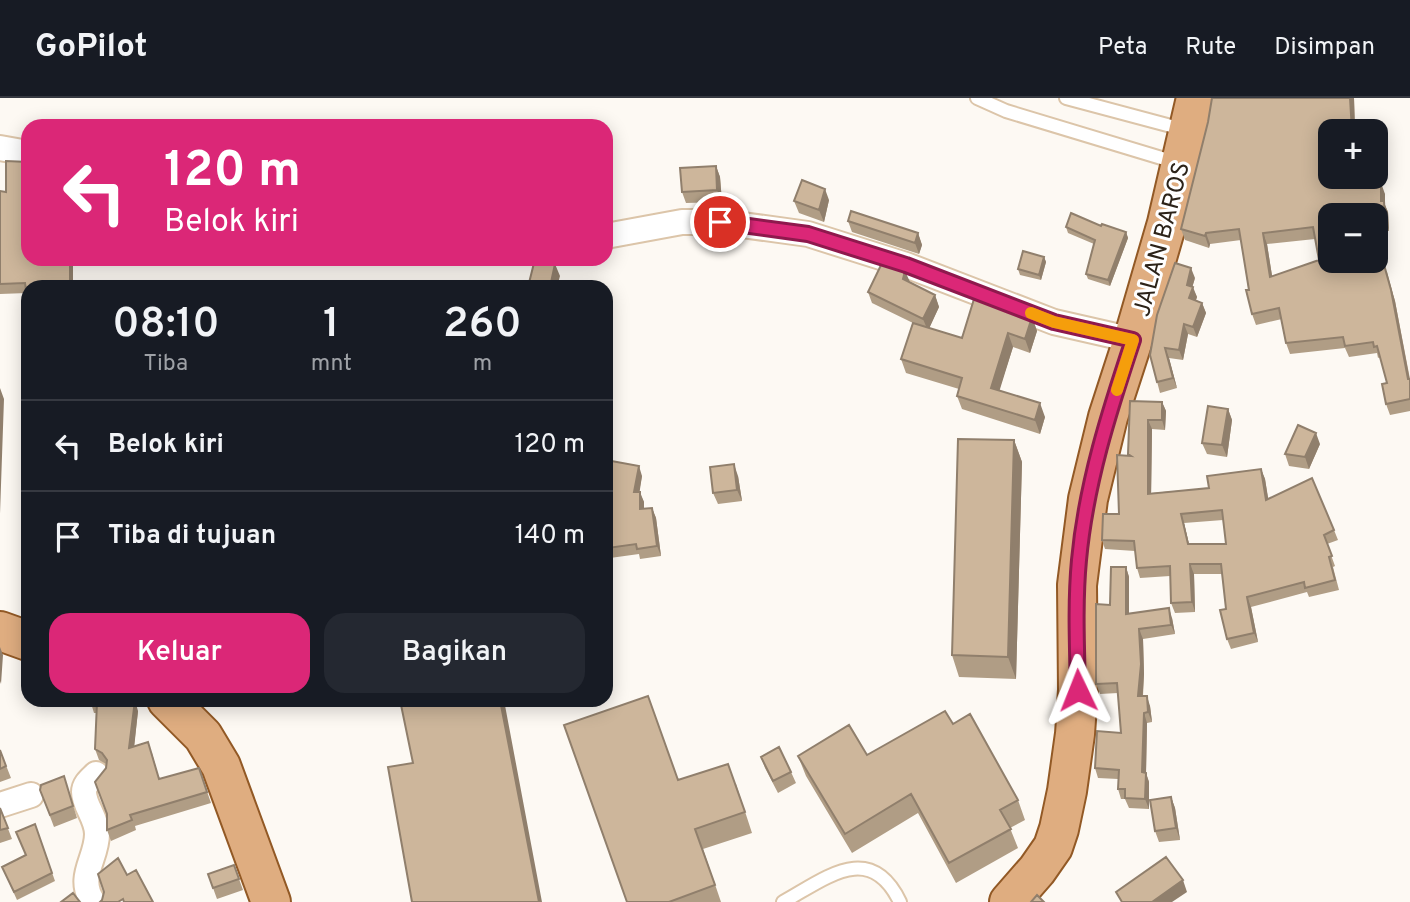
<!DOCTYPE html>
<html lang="id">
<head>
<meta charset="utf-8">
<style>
  body { margin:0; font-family:Overpass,sans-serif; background:#242831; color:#f1f3f6; height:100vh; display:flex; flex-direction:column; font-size:26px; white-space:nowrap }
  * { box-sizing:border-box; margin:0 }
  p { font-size:23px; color:#9ea1a6 }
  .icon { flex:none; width:38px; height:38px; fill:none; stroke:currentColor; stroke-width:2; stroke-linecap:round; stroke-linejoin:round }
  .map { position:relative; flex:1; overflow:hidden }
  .panel { position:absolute; left:21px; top:182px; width:592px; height:427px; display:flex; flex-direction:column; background:#171b24; border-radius:21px; box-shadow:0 4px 18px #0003 }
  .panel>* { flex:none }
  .top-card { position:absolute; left:21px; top:21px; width:592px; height:147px; border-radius:21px; box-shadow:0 4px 18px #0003; background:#db2777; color:#fff; overflow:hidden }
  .buttons { position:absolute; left:1318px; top:21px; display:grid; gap:14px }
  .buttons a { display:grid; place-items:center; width:70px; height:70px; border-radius:14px; background:#171b24; box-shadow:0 4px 18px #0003; font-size:35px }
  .pin { position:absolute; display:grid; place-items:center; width:60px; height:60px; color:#fff; margin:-30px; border:4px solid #fff; border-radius:50%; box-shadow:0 2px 7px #0007 }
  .me { position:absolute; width:77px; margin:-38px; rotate:358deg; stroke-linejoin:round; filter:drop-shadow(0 0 5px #0008) }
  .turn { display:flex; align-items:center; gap:24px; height:147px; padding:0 28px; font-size:32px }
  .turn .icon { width:91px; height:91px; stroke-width:2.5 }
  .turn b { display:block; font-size:49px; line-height:60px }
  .eta { display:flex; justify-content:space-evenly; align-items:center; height:119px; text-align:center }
  .eta b { font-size:42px; font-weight:600; line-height:49px }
  .cta { display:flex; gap:14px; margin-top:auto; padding:14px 28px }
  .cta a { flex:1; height:80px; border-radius:21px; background:#db2777; color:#fff; font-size:28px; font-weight:600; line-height:80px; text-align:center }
  .cta a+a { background:#242831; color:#f1f3f6 }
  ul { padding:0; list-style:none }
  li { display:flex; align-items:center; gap:21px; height:91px; padding:0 28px; border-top:2px solid #363941 }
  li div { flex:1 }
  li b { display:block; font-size:26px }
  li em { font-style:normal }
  header { display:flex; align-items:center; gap:42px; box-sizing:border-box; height:98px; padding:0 35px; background:#171b24; border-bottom:2px solid #363941 }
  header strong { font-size:33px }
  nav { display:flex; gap:38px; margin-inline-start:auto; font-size:24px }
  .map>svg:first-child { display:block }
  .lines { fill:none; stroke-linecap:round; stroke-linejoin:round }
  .service-casing { stroke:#dcc5a9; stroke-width:16 }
  .minor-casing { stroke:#dcc5a9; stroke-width:28 }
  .primary-casing { stroke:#925925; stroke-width:42 }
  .service { stroke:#fff; stroke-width:12 }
  .minor { stroke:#fff; stroke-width:24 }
  .primary { stroke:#dfad80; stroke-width:38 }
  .wall { fill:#b09d85; fill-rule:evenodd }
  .shaded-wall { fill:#907f6c }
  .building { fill:#cdb69b; stroke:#907f6c; stroke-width:2; fill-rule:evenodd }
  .route-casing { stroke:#8e194d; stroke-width:18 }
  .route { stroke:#db2777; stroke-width:12 }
  .slow { stroke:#f59e0b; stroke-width:12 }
  .labels { text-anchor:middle; stroke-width:6; stroke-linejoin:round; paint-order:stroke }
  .street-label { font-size:24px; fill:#2c2319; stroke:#fff }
</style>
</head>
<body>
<header>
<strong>GoPilot</strong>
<nav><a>Peta</a><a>Rute</a><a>Disimpan</a></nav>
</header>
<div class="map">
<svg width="1410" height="804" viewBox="0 0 1410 804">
  <rect width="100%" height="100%" fill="#fdf9f3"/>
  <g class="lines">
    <!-- service casing -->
    <g class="service-casing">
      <path id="service" d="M977,0L1006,13L1178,65
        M1066,0L1186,32
        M783,804C825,781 870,742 900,804"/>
    </g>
    <!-- minor casing -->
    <g class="minor-casing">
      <path id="minor" d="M0,50L28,55
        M606,138L682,124H720L808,136L906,167L1054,224L1133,242
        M0,707L31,697
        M93,804C76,779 97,761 97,736C97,720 84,708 84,694C84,686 91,681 96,676"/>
    </g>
    <!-- primary casing -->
    <g class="primary-casing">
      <path id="primary" d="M0,533L28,543
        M167,602L203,638L221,668L271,804
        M1009,804L1037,772L1053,749L1059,731L1067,693L1075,636L1078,592L1077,487L1088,401L1108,319L1133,242L1167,125L1196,0"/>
    </g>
    <!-- service -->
    <use href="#service" class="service"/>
    <!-- minor -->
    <use href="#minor" class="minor"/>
    <!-- primary -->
    <use href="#primary" class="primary"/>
  </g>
  <!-- wall -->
  <path class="wall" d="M1212,0H1354L1355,33H1330L1360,85L1385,96V107L1388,114L1389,133H1376V117H1330L1365,164L1387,174L1395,203L1410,281V313L1390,317L1386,306L1387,285L1380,259L1378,260L1377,255L1349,259L1345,250L1290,256L1286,245L1282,221L1256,227L1252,216L1241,142L1210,146L1209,150L1185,142L1181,131L1208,24ZM1315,141L1319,162L1272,178L1267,146Z
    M716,68L720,79L722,104L686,105L682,94Z
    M0,93L28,189V198L27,195L0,196Z
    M829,102L824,124L799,115L794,103Z
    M848,123L918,135L922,147L919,156L852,134Z
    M1101,128L1126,134L1128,140L1110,188L1088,181L1086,176L1094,146L1068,135L1066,129Z
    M1044,159L1046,164L1041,182L1020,177L1018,171Z
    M1195,180L1192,189L1197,199L1196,202L1202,205L1206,215L1197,239L1188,236L1183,262L1169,260L1177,290L1160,295L1150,257Z
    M909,185L935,197L939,209L929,230L962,240L1032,219L1037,233L1030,255L1013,249L999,292L1045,319L1040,336L962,311L957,298L959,291L906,275L901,261L913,225L872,205L868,194Z
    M1130,303L1162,304L1166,313L1165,332L1152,331L1151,395L1209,390L1261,371L1265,381L1268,401L1334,432L1338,442L1327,446L1335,468L1333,469L1339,492L1309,499L1307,494L1251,509L1258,544L1231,551L1227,541L1226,511L1222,476H1194L1195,514L1175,515L1171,505L1170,478L1140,480L1137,470L1135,453L1105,451L1102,442L1119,416L1128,358ZM1223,422L1226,446H1189L1184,425Z
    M1228,311L1232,322L1227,359L1207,356L1202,345Z
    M1014,342L1022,364L1016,581L959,579L952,557Z
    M1320,346L1309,371L1289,368L1285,356Z
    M606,362L642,378L639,394L644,404V411L652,410L656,420L661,458L640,461L639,456L610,460V463H606Z
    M738,378L742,403L718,406L713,395Z
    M1126,469L1129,479V515L1172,520L1175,536L1143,541L1144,576L1143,598L1150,608L1152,624L1147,625L1146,675L1149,684V711L1129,710L1125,701H1121L1118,691V681L1098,680L1095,670L1121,635L1118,595L1100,596L1096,586L1110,507Z
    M90,602L138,613L134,648L152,655L159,681L199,670L211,705L135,728L136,732L111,743L107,732L106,666L99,662L95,651L97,615H94Z
    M953,626L1018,702L1025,722L1010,730L1018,750L956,785L918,715L852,755L806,678L798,658L867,657Z
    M0,652L11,680L0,684Z
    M761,659L791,674L796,685L778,695L765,670Z
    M64,678L77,720L54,729L40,692Z
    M678,682L736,686L752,735L703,751L721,804H627Z
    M1171,699L1175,710L1180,742L1159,744L1155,733Z
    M0,710L12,741L0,745Z
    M35,726L55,783L17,802L2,769L26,757Z
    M234,767L243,792L217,801L213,790Z"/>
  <!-- shaded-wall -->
  <path class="shaded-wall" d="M1350,0H1354L1355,33H1352Z
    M716,68L720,79L722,104L717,92Z
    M1381,85L1385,96V107L1388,114L1389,133L1385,121L1381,103Z
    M825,91L829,102L824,124L819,112Z
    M1126,134L1128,140L1110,188L1108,182Z
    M918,135L922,147L919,156L915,145Z
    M1206,135L1210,146L1209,150L1205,138Z
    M1263,135L1267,146L1274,190L1270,179Z
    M1044,159L1046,164L1041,182L1039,177Z
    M70,161H73V189H70Z
    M1383,163L1395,203L1410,283L1408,281Z
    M555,166L560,178L557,189H550Z
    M1191,170L1195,180L1190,197L1187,187Z
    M905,173L910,184L903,181Z
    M1193,189L1197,199L1193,210L1189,200Z
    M935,197L939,209L928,233L923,221Z
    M1202,205L1206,215L1197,239L1193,229Z
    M1032,219L1037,233L1030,255L1025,241Z
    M1184,226L1188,236L1183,262L1179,252Z
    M1008,235L1013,249L996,304L991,290Z
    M1165,250L1169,260L1177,290L1173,280Z
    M0,290L4,301L0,416Z
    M1162,304L1166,313L1165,332L1162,322Z
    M1040,305L1045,319L1040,336L1035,322Z
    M1228,311L1232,322L1227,359L1222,347Z
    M1148,322L1152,331L1151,405L1148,396Z
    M1316,335L1320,346L1309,371L1305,359Z
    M1014,342L1022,364L1016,581L1008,559Z
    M734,366L738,378L742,403L737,392Z
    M639,368L642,378L638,404L634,394Z
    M1261,371L1265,381L1270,411L1266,402Z
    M640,394L644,404V421L640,411Z
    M652,410L656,420L661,458L657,448Z
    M1181,416L1184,425L1191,455L1188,446Z
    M1190,466L1194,476L1195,514L1192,504Z
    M1126,469L1129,479V526L1126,516Z
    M1247,499L1251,509L1258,544L1254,535Z
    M1169,510L1172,520L1175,536L1171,527Z
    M1139,531L1143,541L1144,576L1142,608L1138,598Z
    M0,549L3,557L1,586L0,583Z
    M1147,598L1150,608L1152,624L1148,614Z
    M135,602L138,613L133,660L129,650Z
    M500,602H504L542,804H539Z
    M1144,615L1147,625L1146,675L1149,684V711L1145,701L1142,674Z
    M1171,699L1175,710L1180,742L1176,730Z
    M1183,782L1187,794L1172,804H1152Z"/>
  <!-- building -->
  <path class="building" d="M1212,0H1350L1352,33H1330V79H1356L1357,85H1381V103H1384L1385,121L1376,122V117H1330V163H1364V164L1369,163L1370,167L1383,163L1391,192L1408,281H1410V301L1386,306L1382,286L1387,285L1377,248L1374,249L1373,244L1345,248L1343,239L1286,245L1279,210L1252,216L1246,192H1249L1239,131L1206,135L1205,138L1181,131L1208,24ZM1313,129L1319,162L1270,179L1263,135Z
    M6,63L28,64V161H70V189H28V192H26L25,185L0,186V93L6,94Z
    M716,68L717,92L682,94L680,70Z
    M802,82L825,91L819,112L794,103Z
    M851,113L918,135L915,145L848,123Z
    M1071,115L1101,128L1102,126L1126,134L1108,182L1086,176L1095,142L1066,129Z
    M1023,153L1044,159L1039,177L1018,171Z
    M535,161L555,166L550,189H528Z
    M882,165L905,173L903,181L935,197L923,221L868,194Z
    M1175,165L1191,170L1187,187L1193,189L1189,200L1202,205L1193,229L1184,226L1179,252L1165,250L1173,280L1157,284L1150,257L1157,217Z
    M974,201L1032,219L1025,241L1008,235L991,290L1040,305L1035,322L957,298L962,280L901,261L913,225L962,240Z
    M1130,303L1162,304V322H1148V396L1209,390L1207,378L1261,371L1266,402L1312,380L1334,432L1324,437L1332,458L1329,459L1335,482L1305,490L1304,484L1247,499L1254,535L1227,541L1220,512L1226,511L1221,466H1190L1192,504L1171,505L1170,468L1137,470L1134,443L1102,442L1103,416H1119L1117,357L1131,358L1128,356ZM1222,412L1226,446H1188L1181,416Z
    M1208,308L1228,311L1222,347L1202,345Z
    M1298,327L1316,335L1305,359L1285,356Z
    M958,341L1014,342L1008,559L952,557Z
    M606,362L639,368L634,394H640V411L652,410L657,448L637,451L636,446L607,450V453H606Z
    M734,366L737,392L713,395L710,369Z
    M1111,469H1126V516L1169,510L1171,527L1139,531L1141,566L1138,598H1147L1148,614L1144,615L1142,674L1146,675L1145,701L1125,700V691H1118L1119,672L1095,670L1097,633L1121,635L1117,585L1096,586V506L1110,507Z
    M648,598L678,682L728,666L745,714L695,731L715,787L669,804H627L564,627Z
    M90,602H135L129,650L148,644L159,681L199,670L207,694L130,717L132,722L107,732V716L95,684L106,670L107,662L102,655L95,651L97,604H90Z
    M400,602H500L539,804H412L388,669L413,665Z
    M945,613L953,626L970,616L1018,702L1000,712L1011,731L949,765L911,696L845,736L798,658L849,627L867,657Z
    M779,649L791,674L773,683L761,659Z
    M0,652L6,668L0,671Z
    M64,678L73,708L50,717L40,692L41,687Z
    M1171,699L1176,730L1155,733L1150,702Z
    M0,710L8,730L0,732Z
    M35,726L52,775L14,794L2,769L26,757L16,734Z
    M1166,759L1183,782L1152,804H1122L1116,794Z
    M118,760L127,777L136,772L153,804H124L123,801L118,804H100L102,802L104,794L98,776Z
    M234,767L239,781L213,790L208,776Z
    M73,795L80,804H61Z
    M1037,797L1044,804H1031Z"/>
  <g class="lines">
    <!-- route casing -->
    <g class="route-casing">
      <path id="route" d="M720,124L808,136L906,167L1054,224L1133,242C1109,314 1086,386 1079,462C1075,505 1077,548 1078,592"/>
    </g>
    <!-- route -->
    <use href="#route" class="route"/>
    <!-- slow -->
    <path class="slow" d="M1031,215L1054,224L1133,242L1117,292"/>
  </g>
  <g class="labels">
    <!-- street labels -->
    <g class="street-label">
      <text transform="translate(1161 141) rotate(-75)" y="8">JALAN BAROS</text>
    </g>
  </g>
</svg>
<div class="buttons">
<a>+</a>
<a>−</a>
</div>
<div class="pin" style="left:720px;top:124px;background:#d93025"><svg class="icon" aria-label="arrive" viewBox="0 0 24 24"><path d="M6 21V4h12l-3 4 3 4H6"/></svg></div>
<svg class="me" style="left:1078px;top:592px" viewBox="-20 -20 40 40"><path d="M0-17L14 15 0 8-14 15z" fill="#db2777" stroke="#fff" stroke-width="4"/></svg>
<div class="top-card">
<div class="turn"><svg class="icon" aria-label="left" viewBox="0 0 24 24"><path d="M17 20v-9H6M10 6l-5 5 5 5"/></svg><div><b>120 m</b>Belok kiri</div></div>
</div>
<section class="panel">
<div class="eta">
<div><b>08:10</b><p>Tiba</p></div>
<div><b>1</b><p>mnt</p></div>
<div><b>260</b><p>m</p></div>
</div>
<ul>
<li><svg class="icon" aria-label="left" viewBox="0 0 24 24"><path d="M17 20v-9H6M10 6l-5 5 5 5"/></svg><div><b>Belok kiri</b></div><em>120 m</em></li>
<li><svg class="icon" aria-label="arrive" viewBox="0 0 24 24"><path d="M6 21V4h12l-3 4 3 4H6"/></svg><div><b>Tiba di tujuan</b></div><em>140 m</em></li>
</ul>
<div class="cta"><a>Keluar</a><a>Bagikan</a></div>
</section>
</div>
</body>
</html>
